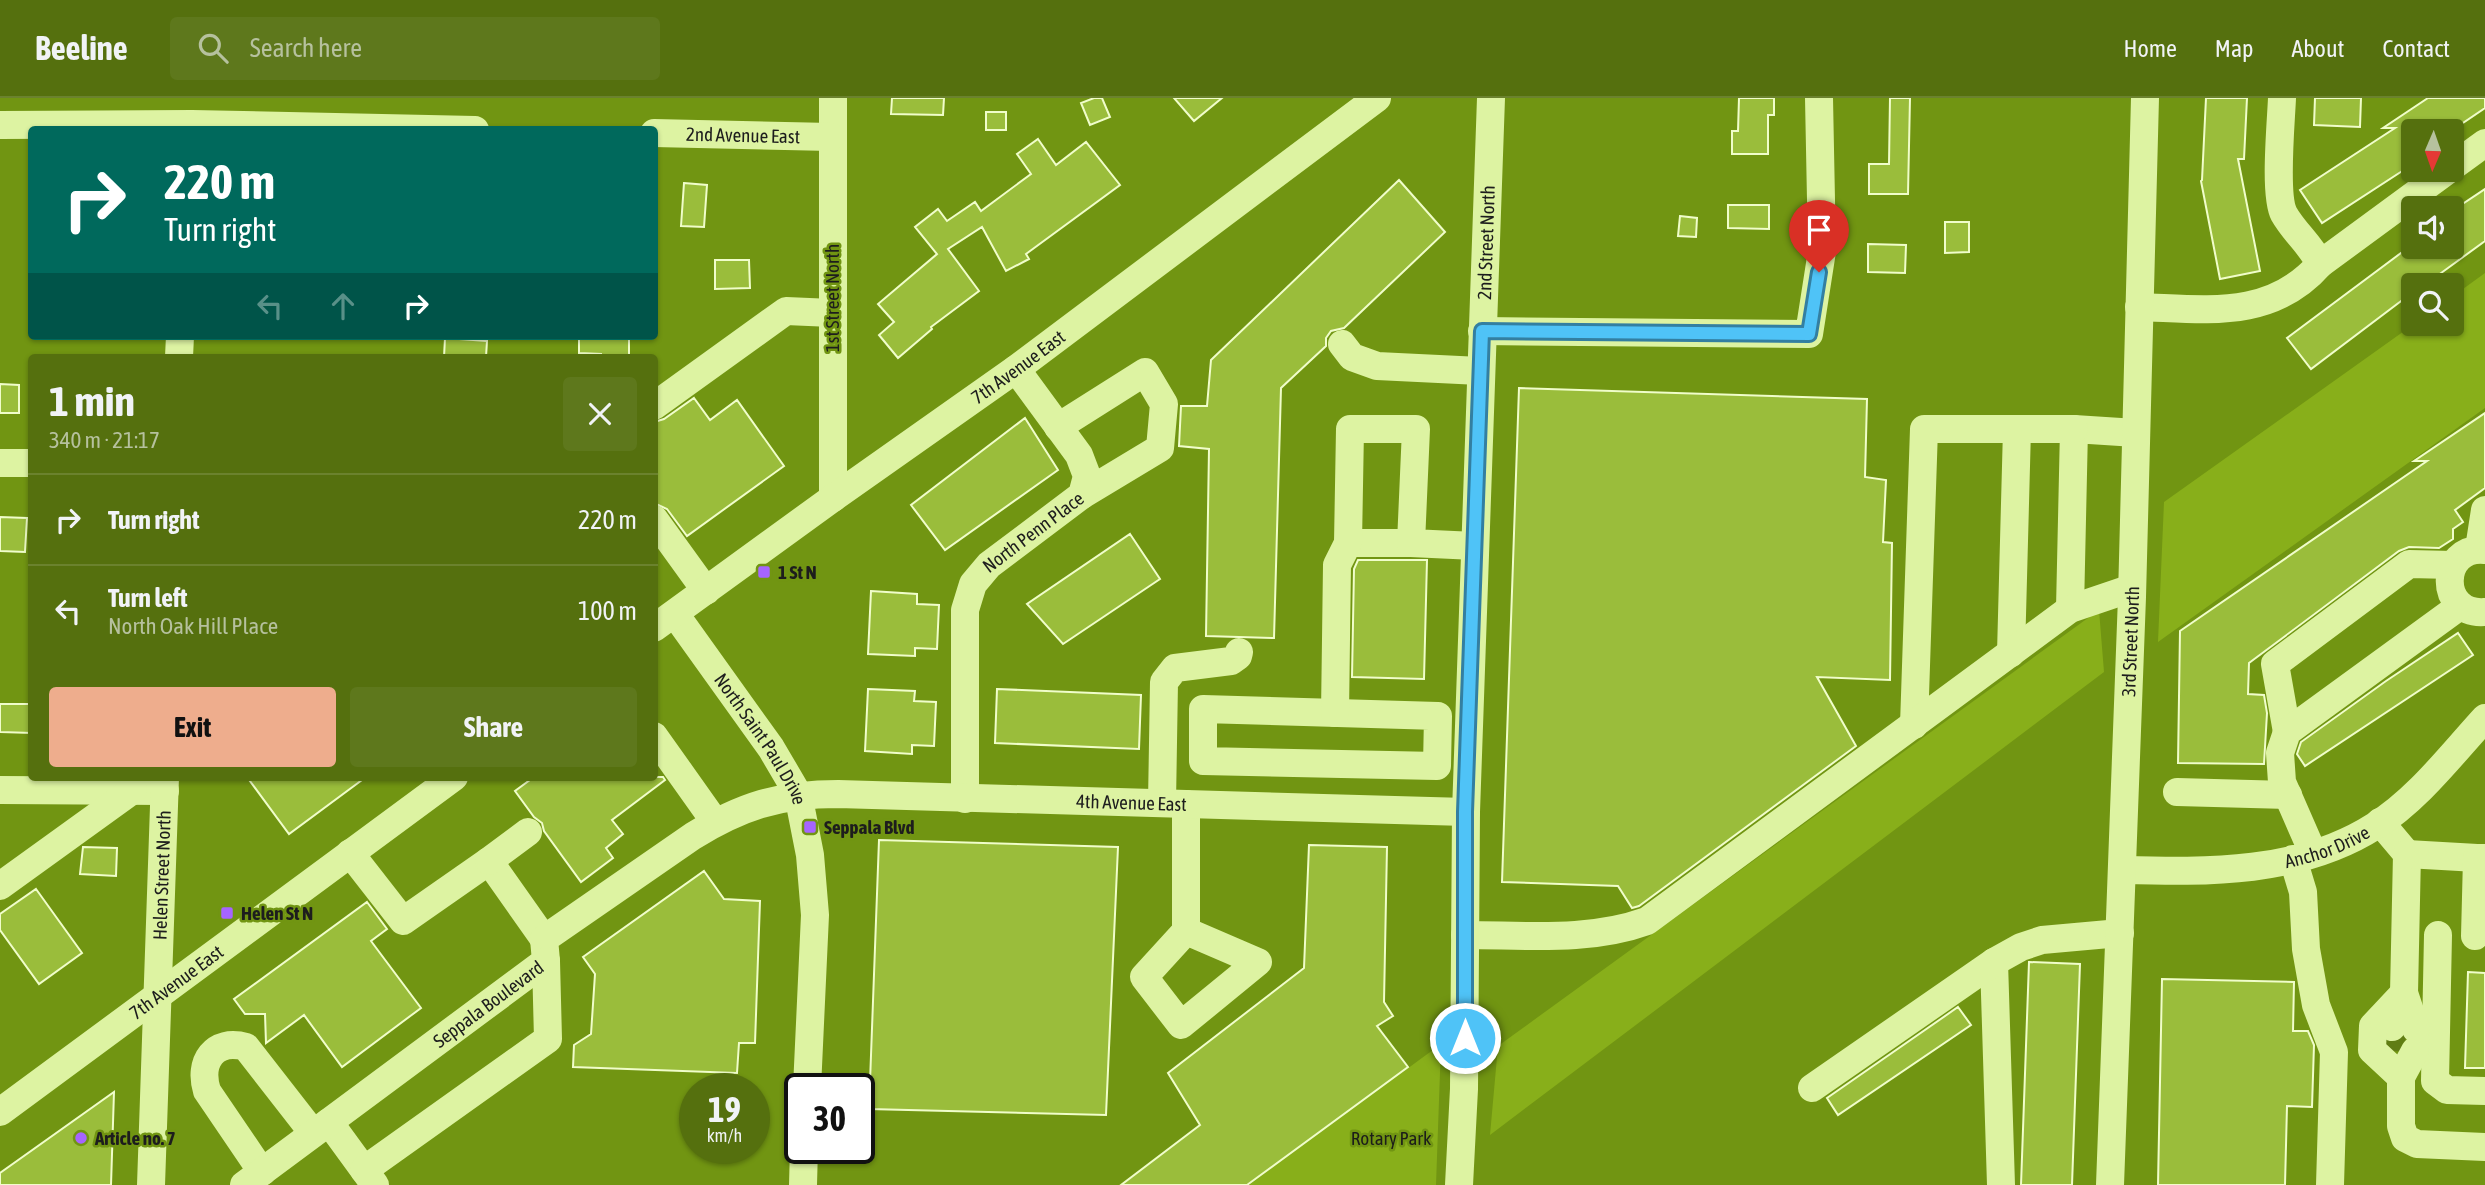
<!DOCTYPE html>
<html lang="en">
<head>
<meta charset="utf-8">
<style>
  body { margin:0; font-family:"Asap Condensed",sans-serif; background:#5e781c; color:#f1f3f6; height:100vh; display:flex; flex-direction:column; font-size:26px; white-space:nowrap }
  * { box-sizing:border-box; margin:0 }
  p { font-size:23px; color:#b6c19e }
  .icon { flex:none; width:38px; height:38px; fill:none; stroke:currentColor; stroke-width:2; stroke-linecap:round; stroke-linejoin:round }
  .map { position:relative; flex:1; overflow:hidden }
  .drawer { position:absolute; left:28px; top:256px; width:630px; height:427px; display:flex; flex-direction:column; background:#55700e; border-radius:7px; box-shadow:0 2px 5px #0004 }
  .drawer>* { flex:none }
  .top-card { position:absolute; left:28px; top:28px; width:630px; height:214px; border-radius:7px; box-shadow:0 2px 5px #0004; background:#00695c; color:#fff; overflow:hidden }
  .needle { width:46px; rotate:182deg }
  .controls { position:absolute; left:2401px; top:21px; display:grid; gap:14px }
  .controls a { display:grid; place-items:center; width:63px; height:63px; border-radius:7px; background:#55700e; box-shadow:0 2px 5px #0004; font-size:35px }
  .speed { position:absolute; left:679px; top:975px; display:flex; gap:14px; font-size:35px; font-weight:700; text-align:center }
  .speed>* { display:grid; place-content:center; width:91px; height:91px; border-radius:50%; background:#55700e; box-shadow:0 2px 5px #0004; line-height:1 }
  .speed small { font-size:18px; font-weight:400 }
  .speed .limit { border:4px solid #111; border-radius:10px; background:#fff; color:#111 }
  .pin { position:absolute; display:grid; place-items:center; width:60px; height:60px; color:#fff; margin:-72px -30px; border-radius:50% 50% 50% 0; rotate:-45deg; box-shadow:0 0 7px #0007 }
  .pin .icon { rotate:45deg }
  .me { position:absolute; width:77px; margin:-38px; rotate:0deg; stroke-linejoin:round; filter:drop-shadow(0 0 5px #0008) }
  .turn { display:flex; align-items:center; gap:24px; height:147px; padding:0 21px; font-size:32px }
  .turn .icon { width:91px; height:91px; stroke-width:2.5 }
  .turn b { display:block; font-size:49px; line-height:60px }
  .lanes { display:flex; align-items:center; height:66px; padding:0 21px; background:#0003; justify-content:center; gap:35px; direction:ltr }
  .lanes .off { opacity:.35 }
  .round { display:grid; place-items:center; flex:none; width:74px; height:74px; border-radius:7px; background:#5e781c }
  .head { display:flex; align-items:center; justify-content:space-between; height:119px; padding:0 21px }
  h1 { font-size:42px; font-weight:700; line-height:52px }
  .cta { display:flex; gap:14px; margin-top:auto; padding:14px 21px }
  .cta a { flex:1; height:80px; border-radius:7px; background:#eead8d; color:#111; font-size:28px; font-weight:700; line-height:80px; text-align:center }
  .cta a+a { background:#5e781c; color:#f1f3f6 }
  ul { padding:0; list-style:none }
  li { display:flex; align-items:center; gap:21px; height:91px; padding:0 21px; border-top:2px solid #6b822e }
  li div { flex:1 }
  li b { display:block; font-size:26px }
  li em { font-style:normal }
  header { display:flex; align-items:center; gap:42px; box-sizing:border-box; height:98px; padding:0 35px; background:#55700e; border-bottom:2px solid #6b822e }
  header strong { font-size:33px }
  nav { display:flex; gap:38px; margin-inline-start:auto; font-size:24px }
  .search { width:490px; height:63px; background:#5e781c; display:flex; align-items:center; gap:18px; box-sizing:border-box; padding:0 24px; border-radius:7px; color:#b6c19e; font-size:26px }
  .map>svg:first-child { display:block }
  .green { fill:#88af1a }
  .building { fill:#9abd3b; stroke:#f0fdca; stroke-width:2 }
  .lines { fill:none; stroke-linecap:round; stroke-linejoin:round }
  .minor-tunnel { stroke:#607d14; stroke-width:28; stroke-dasharray:28 14; stroke-linecap:butt }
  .minor { stroke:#ddf3a2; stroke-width:28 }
  .route-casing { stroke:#337fa1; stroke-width:18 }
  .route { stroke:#4fc3f7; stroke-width:12 }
  .poi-dot { fill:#a664ff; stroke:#719512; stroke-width:2.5 }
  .labels { text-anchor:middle; stroke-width:5; stroke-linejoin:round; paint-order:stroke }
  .street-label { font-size:19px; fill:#1d1d1d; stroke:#719512 }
  .poi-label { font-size:19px; font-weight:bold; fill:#1d1d1d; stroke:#719512; text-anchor:start }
  .park-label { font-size:19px; fill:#1c1d1a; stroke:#719512 }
</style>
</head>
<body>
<header>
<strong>Beeline</strong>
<div class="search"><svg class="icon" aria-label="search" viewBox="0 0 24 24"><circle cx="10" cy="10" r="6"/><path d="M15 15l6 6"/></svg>Search here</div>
<nav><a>Home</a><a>Map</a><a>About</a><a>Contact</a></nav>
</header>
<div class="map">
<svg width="2485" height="1087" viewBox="0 0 2485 1087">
  <rect width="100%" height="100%" fill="#719512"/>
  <!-- green -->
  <path class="green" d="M2485,175V310L2158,544L2164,404L2414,226H2452V199Z
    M2099,512L2104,574L1490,1037L1498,948Z
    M1441,946L1436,1087H1249Z"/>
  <!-- building -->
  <path class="building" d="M892,0H944L943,17L891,16Z
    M1094,0H1102L1110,19L1090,27L1081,5Z
    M1174,0H1222L1194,23Z
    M1739,0H1774V17H1768V56H1732V33H1738Z
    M1890,0H1910L1908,96H1869V66H1889Z
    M2206,0H2247L2244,61H2238L2260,173L2220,181L2201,83L2202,82Z
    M2315,0H2361L2360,29L2314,27Z
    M2428,0H2485V10L2451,33H2413V66L2322,125L2300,92L2395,30H2383Z
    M986,14H1006V32H986Z
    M1038,41L1056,67L1086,44L1120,87L1026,156L1029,161L1006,173L982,129L948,151L979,193L931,229L932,231L898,260L879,237L894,224L878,206L937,156L915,129L938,111L947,123L975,104L981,113L1031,76L1017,56Z
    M1399,82L1445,134L1344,230L1331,233L1326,240V248L1281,290L1274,540L1206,538L1209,351L1179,348L1181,308H1207L1211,262Z
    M684,85L707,87L704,129L681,128Z
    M2485,91V143L2437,178L2436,177L2423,187H2413V194L2311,271L2287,240L2409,149H2452V113Z
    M1728,107H1769V131L1728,130Z
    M1680,118L1697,120L1696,139L1678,138Z
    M1945,124H1969V154L1945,155Z
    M1868,146L1906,147L1905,175L1868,174Z
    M715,162H749L750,190L715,191Z
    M579,238H629V259H601V256L579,255Z
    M445,240L487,243L486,259H444Z
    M0,286L19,287V315H0Z
    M1519,290L1867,301L1865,379L1886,382L1883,444L1892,445L1890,582L1817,579L1856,648L1639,808L1632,810L1618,788L1502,784Z
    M694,300L710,322L737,302L784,368L687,438L667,411L654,405V324L664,321Z
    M2485,315V390L2455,412L2463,424L2453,431V441L2439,450L2409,449L2399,453L2249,565L2248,596L2264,597L2267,615L2264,666L2178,665L2180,533L2427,363H2414Z
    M1025,320L1058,372L945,452L911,407Z
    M0,419L27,420L25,454L0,453Z
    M1130,436L1160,481L1063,546L1027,506Z
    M1358,462H1427L1424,581L1352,579L1354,471Z
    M871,493L917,496V506L939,507L937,551L915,550V558L868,556Z
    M2458,535L2473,557L2305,668L2297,656L2301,644L2386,583Z
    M868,591L915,593L914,603L936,604L934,648L912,647V656L865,653Z
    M997,591L1141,597L1139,651L995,645Z
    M0,606H32V635L0,634Z
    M247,679H366L289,736Z
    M534,679H663L665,682L612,722L623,736L606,750L613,760L581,784L544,733L542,725L534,719L515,693Z
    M879,742L1118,749L1106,1017L869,1011Z
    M1309,747L1387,749L1384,904L1393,918L1377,928L1408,969L1247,1087H1121L1200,1027L1168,975L1304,870Z
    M83,749L117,750L116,778L80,776Z
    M704,773L724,801L760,803L755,945H739L737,975L573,969L574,947L591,936L595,876L583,859Z
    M36,791L82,855L39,886L0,832V816Z
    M367,804L387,831L371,843L421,910L342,969L304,917L266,945L265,916H245L234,901Z
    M2029,864L2080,866L2072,1087H2021Z
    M2468,874L2485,875V970H2465Z
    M2162,881L2294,884L2293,933H2308L2314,947L2312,1009L2287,1008L2285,1087H2158Z
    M1958,909L1971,927L1838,1017L1827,1000Z
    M114,994L111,1087H0V1075Z"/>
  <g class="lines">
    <!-- minor-tunnel -->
    <path class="minor-tunnel" d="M2391,953L2392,929"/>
    <!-- minor -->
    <g class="minor">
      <path d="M833,0V400"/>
      <path d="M0,27L192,26L475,32"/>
      <path id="s1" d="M654,35L831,39"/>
      <path d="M2452,69L2485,45"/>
      <path d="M2320,166L2448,72"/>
      <path d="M2139,209C2207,211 2271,222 2320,166C2311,147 2294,134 2284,116C2274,97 2281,25 2282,0"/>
      <path d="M1482,233L1809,236L1822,153L1819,0"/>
      <path d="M1342,246L1352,259L1377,268L1480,273"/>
      <path d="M179,259L180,238"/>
      <path d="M654,308L786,213L832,215"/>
      <path d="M1058,329L1145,274L1164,306L1160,350L1082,397"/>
      <path d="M0,365H32"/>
      <path d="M654,421L706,493"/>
      <path d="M1348,445H1411"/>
      <path d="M2479,451L2485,412"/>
      <path d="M2485,452C2439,447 2437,518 2485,514"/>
      <path d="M2070,511L2074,331L2136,335"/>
      <path id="s2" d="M675,516L771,650L798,696L810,757L815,817L807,990"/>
      <path id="s3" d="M654,530L833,400L1016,271L1377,0"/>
      <path d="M2011,555L2017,331"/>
      <path d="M1203,611L1438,618L1437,668L1203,663Z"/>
      <path d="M1335,615L1337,467L1348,445L1350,331H1416L1411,445L1475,448"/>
      <path d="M1914,627L1924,331H2074"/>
      <path d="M2287,634L2275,566L2409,466L2453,467"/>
      <path d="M654,638L715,724"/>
      <path d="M0,692L165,693"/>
      <path d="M2177,694L2288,697"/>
      <path id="s4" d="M965,701V512L973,486L989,467L1082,397L1087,378L1079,357L1016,271"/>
      <path d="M1162,705L1164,584L1175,570L1231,563L1238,558L1239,554"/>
      <path d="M2380,724L2407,756L2404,895L2392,929"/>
      <path d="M350,755L403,823L489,763L544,841"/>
      <path d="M2313,755L2282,684L2280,655L2287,634L2460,508"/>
      <path d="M2407,756L2477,760"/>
      <path d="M2293,761L2303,794L2306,851L2316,907L2334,954L2330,1087"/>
      <path d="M489,763L528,734"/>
      <path id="s5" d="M2122,772C2208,774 2300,776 2375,728C2418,701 2451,657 2485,620"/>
      <path d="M0,788L133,692"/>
      <path d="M1186,833L1258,864L1181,927L1144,879L1186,833V706"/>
      <path d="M1465,837C1526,837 1589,844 1647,823L2070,511L2132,490"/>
      <path d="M2438,837L2435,983L2447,992L2485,993"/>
      <path d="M2475,838L2477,760H2485"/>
      <path d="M1994,864L2001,1087"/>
      <path d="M2415,953L2401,979V1028L2405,1040L2417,1046L2485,1049"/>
      <path d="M2401,979L2372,952L2373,928L2404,895L2416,931"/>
      <path d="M1812,990L1994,864L2021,849L2042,842L2120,835"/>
      <path id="s6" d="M0,1014L454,679"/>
      <path d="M329,1024L364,1072"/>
      <path d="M262,1074L207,993C198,964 214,940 246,949L313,1035"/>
      <path id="s7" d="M151,1087L165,679"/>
      <path id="s8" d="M244,1087L546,863L544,841L693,738C742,708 780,696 838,696L1466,714"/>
      <path d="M375,1087L364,1072L548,941L546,863"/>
      <path d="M803,1087L804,1050"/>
      <path id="s9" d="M1459,1087L1464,991L1466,714L1491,0"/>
      <path id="s10" d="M2110,1087L2132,499L2145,0"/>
    </g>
  </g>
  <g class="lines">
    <!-- route casing -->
    <g class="route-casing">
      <path id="route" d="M1465,940V714L1482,233L1809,236L1819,174"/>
    </g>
    <!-- route -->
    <use href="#route" class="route"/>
  </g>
  <!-- markers -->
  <g class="poi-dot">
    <rect x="757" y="467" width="14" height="14" rx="3.5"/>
    <rect x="803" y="722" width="14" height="14" rx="3.5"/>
    <rect x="220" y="808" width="14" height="14" rx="3.5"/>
    <circle cx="81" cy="1040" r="7"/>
  </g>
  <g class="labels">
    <!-- street labels -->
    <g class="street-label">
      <text dy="7" stroke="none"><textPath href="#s1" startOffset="89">2nd Avenue East</textPath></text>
      <text dy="7" stroke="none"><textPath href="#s9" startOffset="943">2nd Street North</textPath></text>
      <text transform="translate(832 200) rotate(-90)" y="7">1st Street North</text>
      <text dy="7" stroke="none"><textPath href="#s3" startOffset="448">7th Avenue East</textPath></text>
      <text dy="7" stroke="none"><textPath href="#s4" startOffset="296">North Penn Place</textPath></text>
      <text dy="7" stroke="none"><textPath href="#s10" startOffset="544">3rd Street North</textPath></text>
      <text dy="7" stroke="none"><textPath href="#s2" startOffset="152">North Saint Paul Drive</textPath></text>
      <text dy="7" stroke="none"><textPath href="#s8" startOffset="1026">4th Avenue East</textPath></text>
      <text dy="7" stroke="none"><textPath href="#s5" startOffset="208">Anchor Drive</textPath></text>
      <text dy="7" stroke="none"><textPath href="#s7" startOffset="310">Helen Street North</textPath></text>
      <text dy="7" stroke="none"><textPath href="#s6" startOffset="219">7th Avenue East</textPath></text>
      <text dy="7" stroke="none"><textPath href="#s8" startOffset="304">Seppala Boulevard</textPath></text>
    </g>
    <!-- poi labels -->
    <g class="poi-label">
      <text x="778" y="481">1 St N</text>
      <text x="824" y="736">Seppala Blvd</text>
      <text x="241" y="822">Helen St N</text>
      <text x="95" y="1047">Article no. 7</text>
    </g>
    <!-- park labels -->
    <g class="park-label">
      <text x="1391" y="1047">Rotary Park</text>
    </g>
  </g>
</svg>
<div class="controls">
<a><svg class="needle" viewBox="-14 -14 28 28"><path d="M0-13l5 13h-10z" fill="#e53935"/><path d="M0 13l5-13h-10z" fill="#b6c19e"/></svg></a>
<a><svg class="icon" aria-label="sound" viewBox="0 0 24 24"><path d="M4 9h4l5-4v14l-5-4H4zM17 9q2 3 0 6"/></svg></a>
<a><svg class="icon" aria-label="search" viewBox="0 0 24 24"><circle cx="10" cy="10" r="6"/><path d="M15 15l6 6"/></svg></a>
</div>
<div class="speed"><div>19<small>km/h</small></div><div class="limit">30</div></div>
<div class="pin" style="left:1819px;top:174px;background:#d93025"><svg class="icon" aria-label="arrive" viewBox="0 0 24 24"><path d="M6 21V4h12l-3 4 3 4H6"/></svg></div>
<svg class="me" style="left:1465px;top:940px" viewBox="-20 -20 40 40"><circle r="17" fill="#4fc3f7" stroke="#fff" stroke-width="3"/><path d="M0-11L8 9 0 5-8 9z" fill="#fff"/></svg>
<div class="top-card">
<div class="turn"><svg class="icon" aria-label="right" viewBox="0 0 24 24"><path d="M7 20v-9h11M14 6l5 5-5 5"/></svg><div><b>220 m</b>Turn right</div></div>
<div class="lanes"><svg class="icon off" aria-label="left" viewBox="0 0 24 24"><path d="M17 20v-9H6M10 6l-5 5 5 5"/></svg><svg class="icon off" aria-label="ahead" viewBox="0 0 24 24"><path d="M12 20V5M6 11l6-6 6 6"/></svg><svg class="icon" aria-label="right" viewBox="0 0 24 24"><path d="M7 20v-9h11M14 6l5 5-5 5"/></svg></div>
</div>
<section class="drawer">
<div class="head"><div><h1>1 min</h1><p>340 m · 21:17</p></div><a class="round"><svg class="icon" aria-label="close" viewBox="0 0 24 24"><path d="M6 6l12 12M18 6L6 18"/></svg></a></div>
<ul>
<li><svg class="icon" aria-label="right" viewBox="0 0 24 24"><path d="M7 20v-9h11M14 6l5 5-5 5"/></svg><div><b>Turn right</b></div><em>220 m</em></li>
<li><svg class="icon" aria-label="left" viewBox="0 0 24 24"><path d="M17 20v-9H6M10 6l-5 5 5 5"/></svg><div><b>Turn left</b><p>North Oak Hill Place</p></div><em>100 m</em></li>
</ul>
<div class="cta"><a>Exit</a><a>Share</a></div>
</section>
</div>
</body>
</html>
